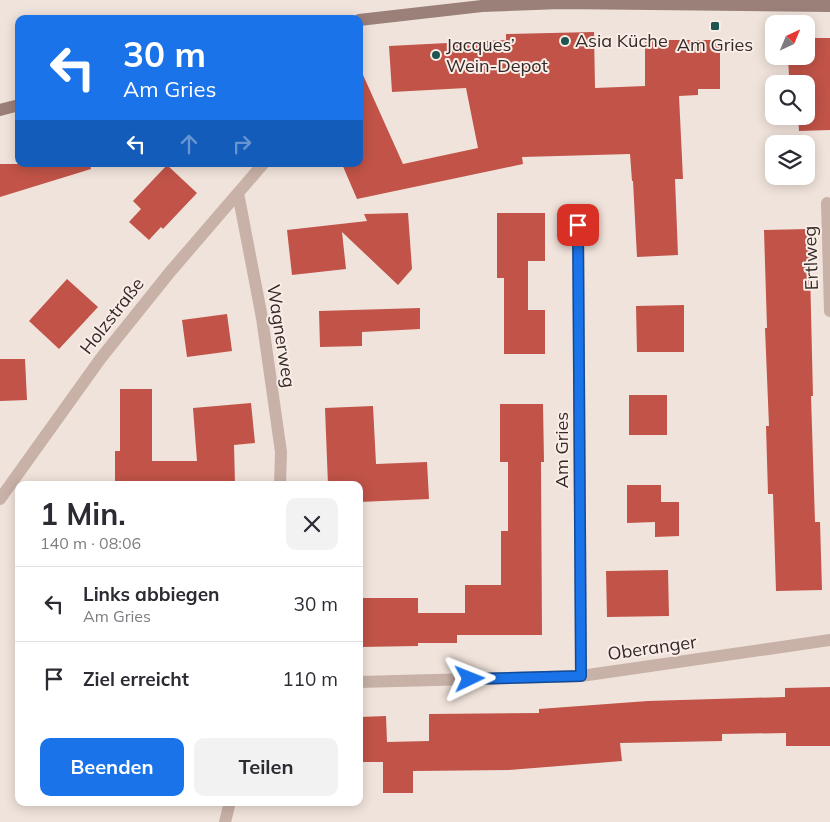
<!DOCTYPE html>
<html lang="de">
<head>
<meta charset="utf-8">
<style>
  body { margin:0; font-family:Mulish,sans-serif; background:#f2f2f3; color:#2b2b33; height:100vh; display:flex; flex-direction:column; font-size:19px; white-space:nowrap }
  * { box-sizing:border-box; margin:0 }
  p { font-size:16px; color:#7c7c81 }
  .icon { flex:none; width:28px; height:28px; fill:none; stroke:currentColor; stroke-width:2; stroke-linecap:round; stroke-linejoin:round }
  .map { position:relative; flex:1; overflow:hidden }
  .details { position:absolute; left:15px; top:481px; width:348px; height:325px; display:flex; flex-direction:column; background:#fff; border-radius:10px; box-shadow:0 2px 12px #0003 }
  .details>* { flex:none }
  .guide { position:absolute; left:15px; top:15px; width:348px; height:152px; border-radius:10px; box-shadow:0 2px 12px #0003; background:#1a73e8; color:#fff; overflow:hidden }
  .needle { width:32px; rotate:44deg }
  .fabs { position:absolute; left:765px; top:15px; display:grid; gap:10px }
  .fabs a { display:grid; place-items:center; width:50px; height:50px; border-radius:10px; background:#fff; box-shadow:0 2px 12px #0003; font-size:25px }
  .pin { position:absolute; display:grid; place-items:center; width:42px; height:42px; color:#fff; margin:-21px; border-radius:10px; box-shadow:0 2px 8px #0006 }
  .me { position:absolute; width:55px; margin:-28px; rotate:88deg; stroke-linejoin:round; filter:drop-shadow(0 0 4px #0008) }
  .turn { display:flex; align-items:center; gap:18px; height:105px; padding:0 25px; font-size:22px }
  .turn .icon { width:65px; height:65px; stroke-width:2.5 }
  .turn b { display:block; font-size:35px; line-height:42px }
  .lanes { display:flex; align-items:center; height:48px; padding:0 25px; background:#0003; justify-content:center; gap:25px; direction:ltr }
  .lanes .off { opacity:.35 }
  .round { display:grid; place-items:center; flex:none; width:52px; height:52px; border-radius:10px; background:#f2f2f3 }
  .overview { display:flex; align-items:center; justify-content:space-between; height:85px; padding:0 25px }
  h1 { font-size:30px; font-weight:700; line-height:38px }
  .button { display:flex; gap:10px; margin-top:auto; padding:10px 25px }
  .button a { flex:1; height:58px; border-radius:10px; background:#1a73e8; color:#fff; font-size:20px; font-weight:700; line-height:58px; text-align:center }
  .button a+a { background:#f2f2f3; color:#2b2b33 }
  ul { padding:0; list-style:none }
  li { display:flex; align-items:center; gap:15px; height:75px; padding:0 25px; border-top:1px solid #e1e1e2 }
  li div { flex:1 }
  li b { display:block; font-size:19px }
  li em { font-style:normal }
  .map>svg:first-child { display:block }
  .building { fill:#c15348 }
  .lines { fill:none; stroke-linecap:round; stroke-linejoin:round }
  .minor { stroke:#c8b1a7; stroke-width:12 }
  .secondary { stroke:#9b8079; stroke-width:12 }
  .route-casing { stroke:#114b97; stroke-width:12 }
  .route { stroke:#1a73e8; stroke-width:9 }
  .poi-dot { fill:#1f544f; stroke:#f8ede7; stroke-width:2 }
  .labels { text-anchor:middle; stroke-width:4; stroke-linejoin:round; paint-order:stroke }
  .poi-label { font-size:18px; fill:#352927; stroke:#f8ede7; text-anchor:start }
  .street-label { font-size:18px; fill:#352927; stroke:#f8ede7 }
</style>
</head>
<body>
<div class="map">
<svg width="830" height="822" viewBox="0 0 830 822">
  <rect width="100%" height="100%" fill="#f0e3db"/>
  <!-- building -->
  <path class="building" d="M594,32L595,88L645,86V40H720V89H698V95L679,96L683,179H675L678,255L637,257L633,181H632L630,154L522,157L523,164L357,199L342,164H359V66L403,164L478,148L466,88L392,92L389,46L506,40V34Z
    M806,38H830V130L799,131L798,116H806V84H797V77H789L788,56H806Z
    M0,164H90L91,169L0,197Z
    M167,165L197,193L163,229L161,227L149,240L129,222L141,209L133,201Z
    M408,213L412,269L398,285L342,232L346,269L292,275L287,230L367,221L364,214Z
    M497,213H545V261H528V310H545V354H504V278H497Z
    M809,229L813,396H811L815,522H820L822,590L776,591L773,494H768L766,426H769L765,328H767L764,230Z
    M67,279L98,307L59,349L29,321Z
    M684,305V352H637L636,306Z
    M420,308V329L362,332V346L320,347L319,311Z
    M227,314L232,351L187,357L182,320Z
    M0,359H25L27,400L0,401Z
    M120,389H152V461H197L193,408L251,403L255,443L234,445L235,485H115V451H120Z
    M629,395H667V435H629Z
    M500,404H543L544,462H541L542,635H457V643H418V646L359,647V598H418V613H465V585H501V531H508V462H500Z
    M373,406L376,464L427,462L429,499L359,502V485H328L325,408Z
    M627,485H661V502H679V536L655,537V522L627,523Z
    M668,570L669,616L607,617L606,571Z
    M830,687V746H786V733L722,734V741L620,743L622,761L509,770L413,771V793H383V762H359V717L386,716L387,742L429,741V714L539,713V709L648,701L785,697V688Z"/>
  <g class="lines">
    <!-- minor -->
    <path class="minor" d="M238,193L262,318L281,452L280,485
      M827,203L830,311
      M578,225L581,676
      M0,499L101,358L170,272L263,164
      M359,682L581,676L830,640
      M225,822L230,802"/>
    <!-- secondary -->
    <path class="secondary" d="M359,20L482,6L561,3L830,6
      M0,110L19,105"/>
  </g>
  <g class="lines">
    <!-- route casing -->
    <g class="route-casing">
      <path id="route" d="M470,679L581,676L578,225"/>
    </g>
    <!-- route -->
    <use href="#route" class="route"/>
  </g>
  <!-- markers -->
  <g class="poi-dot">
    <rect x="710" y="21" width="10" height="10" rx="2.5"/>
    <circle cx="565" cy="41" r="5"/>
    <circle cx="436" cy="55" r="5"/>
  </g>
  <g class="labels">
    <!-- poi labels -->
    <g class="poi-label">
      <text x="575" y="47">Asia Küche</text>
      <text x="446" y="51">Jacques’<tspan x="446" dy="21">Wein-Depot</tspan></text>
      <text x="715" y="51" text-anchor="middle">Am Gries</text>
    </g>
    <!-- street labels -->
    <g class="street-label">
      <text transform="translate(811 258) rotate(-92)" y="6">Ertlweg</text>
      <text transform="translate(112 316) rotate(-52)" y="6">Holzstraße</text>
      <text transform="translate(281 336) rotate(81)" y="6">Wagnerweg</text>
      <text transform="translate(562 450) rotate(-90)" y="6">Am Gries</text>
      <text transform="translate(652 648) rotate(-8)" y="6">Oberanger</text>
    </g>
  </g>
</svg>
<div class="fabs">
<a><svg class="needle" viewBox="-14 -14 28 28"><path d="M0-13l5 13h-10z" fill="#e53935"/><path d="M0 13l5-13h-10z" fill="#7c7c81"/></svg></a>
<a><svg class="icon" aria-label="search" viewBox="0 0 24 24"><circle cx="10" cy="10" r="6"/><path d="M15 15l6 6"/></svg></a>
<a><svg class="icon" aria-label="layers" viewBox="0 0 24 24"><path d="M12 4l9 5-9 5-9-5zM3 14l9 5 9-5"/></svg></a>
</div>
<div class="pin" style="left:578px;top:225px;background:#d93025"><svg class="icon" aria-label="arrive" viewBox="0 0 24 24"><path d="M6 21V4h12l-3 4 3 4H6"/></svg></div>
<svg class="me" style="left:470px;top:679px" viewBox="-20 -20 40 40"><path d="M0-17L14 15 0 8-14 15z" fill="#1a73e8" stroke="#fff" stroke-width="4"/></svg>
<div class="guide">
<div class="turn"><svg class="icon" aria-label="left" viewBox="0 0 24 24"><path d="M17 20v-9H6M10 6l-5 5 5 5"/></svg><div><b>30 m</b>Am Gries</div></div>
<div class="lanes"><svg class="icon" aria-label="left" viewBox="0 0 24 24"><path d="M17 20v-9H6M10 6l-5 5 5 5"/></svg><svg class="icon off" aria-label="ahead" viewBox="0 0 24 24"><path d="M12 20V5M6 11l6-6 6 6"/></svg><svg class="icon off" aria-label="right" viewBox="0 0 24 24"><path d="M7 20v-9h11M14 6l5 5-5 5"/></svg></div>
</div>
<section class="details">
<div class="overview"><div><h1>1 Min.</h1><p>140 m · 08:06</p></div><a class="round"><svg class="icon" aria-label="close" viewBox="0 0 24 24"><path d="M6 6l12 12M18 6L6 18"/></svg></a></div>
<ul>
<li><svg class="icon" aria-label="left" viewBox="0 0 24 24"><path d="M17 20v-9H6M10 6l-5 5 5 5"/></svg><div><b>Links abbiegen</b><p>Am Gries</p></div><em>30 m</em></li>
<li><svg class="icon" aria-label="arrive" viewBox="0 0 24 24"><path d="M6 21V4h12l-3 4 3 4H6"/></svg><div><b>Ziel erreicht</b></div><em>110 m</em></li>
</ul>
<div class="button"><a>Beenden</a><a>Teilen</a></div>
</section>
</div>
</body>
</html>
